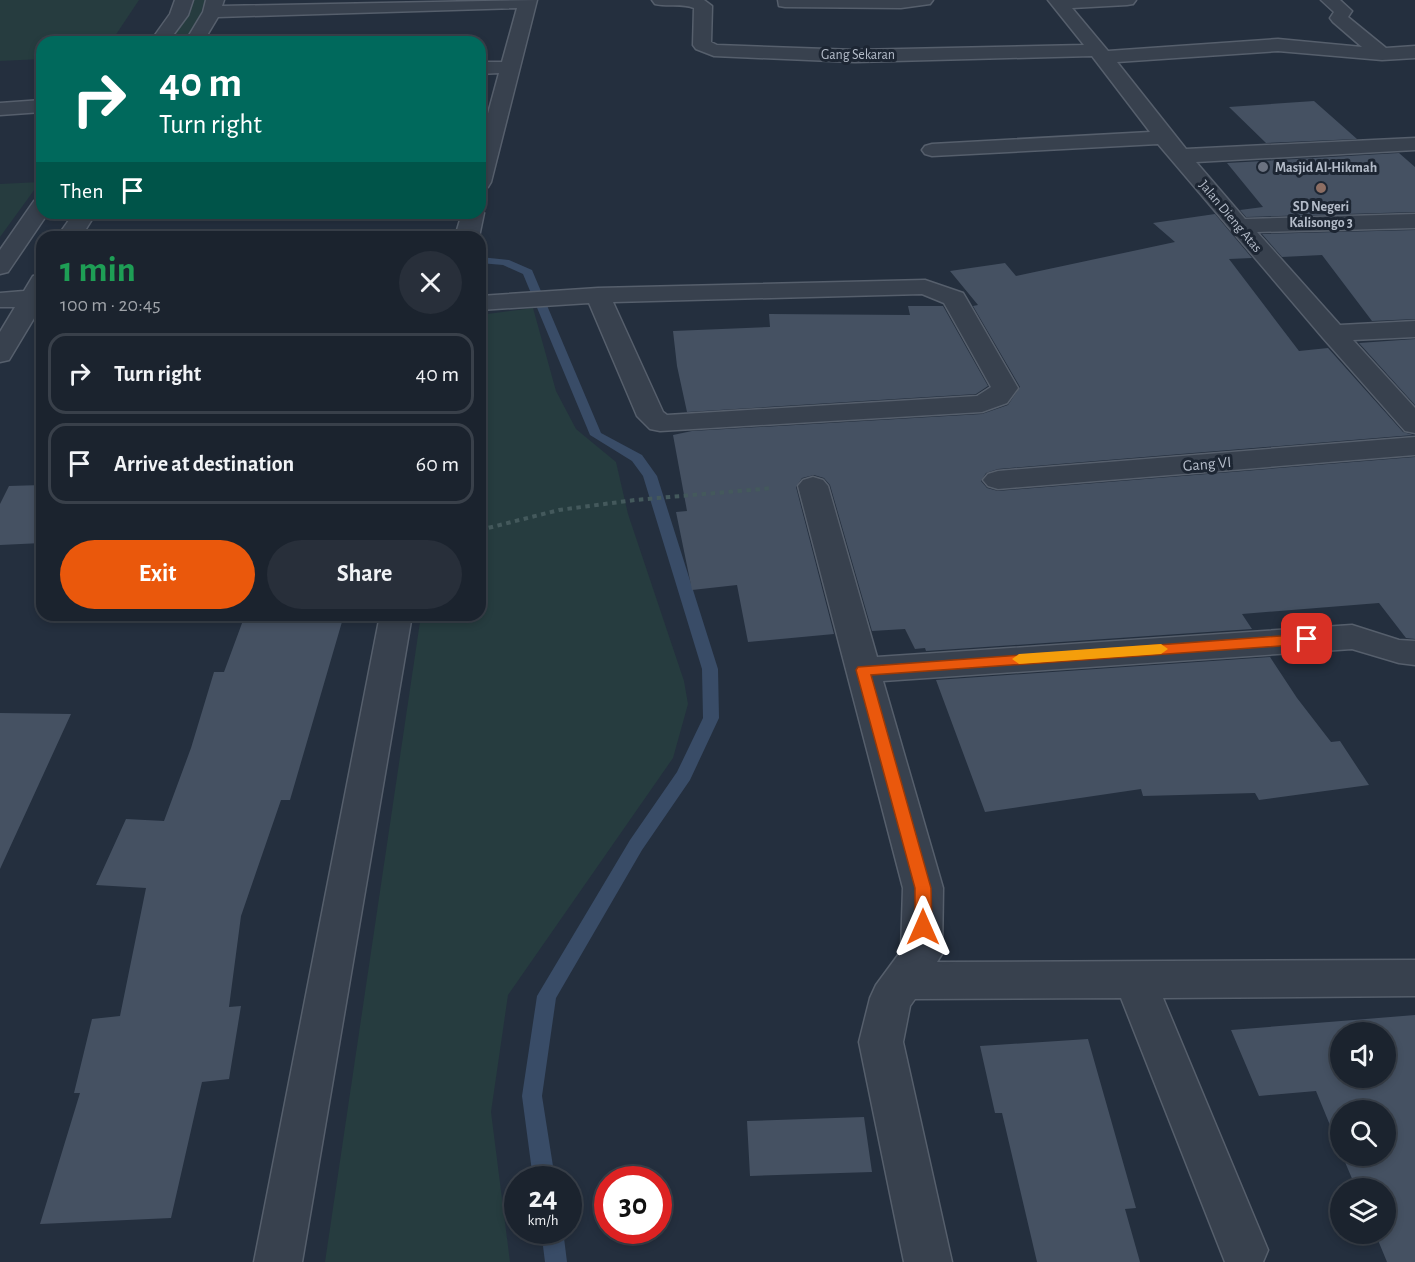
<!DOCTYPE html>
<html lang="en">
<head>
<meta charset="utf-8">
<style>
  body { margin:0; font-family:"Alegreya Sans",sans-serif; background:#282f3a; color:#f1f3f6; height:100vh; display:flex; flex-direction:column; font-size:22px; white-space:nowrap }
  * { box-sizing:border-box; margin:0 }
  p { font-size:20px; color:#a0a4aa }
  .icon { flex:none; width:33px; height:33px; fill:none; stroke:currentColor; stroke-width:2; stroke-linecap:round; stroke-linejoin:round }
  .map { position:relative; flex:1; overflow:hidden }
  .sheet { position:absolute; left:36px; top:231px; width:450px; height:390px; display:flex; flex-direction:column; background:#1b232e; border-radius:18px; box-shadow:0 3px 9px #0003,0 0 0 2px #39404a }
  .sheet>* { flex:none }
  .banner { position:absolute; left:36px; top:36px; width:450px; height:183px; border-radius:18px; box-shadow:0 3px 9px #0003,0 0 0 2px #39404a; background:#00695c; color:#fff; overflow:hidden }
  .buttons { position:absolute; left:1330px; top:1022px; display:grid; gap:12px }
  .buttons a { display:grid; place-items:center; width:66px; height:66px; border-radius:50%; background:#1b232e; box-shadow:0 3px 9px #0003,0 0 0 2px #39404a; font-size:30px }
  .speed { position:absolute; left:504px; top:1166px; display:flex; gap:12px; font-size:30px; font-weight:700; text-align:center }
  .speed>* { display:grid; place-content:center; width:78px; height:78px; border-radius:50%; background:#1b232e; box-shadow:0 3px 9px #0003,0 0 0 2px #39404a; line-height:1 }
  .speed small { font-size:15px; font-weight:400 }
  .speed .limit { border:9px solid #d22; background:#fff; color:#111 }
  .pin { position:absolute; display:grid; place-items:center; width:51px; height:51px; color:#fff; margin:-26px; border-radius:12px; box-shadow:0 3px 9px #0006 }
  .me { position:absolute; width:66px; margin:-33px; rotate:0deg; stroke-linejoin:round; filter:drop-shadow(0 0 4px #0008) }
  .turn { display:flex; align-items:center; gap:21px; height:126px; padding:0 24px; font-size:27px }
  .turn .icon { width:78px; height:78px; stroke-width:2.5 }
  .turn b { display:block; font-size:42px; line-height:51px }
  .then { display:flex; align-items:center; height:57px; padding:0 24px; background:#0003; gap:12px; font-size:22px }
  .round { display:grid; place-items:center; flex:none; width:63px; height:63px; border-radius:32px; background:#282f3a }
  .overview { display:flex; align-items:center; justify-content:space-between; height:102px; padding:0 24px }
  h1 { font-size:36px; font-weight:600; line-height:45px; color:#1e9e55 }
  .button { display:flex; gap:12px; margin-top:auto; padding:12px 24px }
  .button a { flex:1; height:69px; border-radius:36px; background:#ea580c; color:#fff; font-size:24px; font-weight:600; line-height:69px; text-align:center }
  .button a+a { background:#282f3a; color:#f1f3f6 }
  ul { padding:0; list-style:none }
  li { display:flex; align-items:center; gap:18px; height:81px; margin:0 12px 9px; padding:0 12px; border:3px solid #39404a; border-radius:18px }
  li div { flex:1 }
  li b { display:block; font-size:22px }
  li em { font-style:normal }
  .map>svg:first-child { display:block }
  .green { fill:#263c3f }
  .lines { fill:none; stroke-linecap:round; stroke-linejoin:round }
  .stream { fill:#394c67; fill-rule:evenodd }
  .building { fill:#455162; fill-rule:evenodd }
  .minor-casing { stroke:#565f6c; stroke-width:3 }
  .path { stroke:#44595c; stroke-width:4; stroke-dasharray:4.5 4.5; stroke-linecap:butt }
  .minor { fill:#38414e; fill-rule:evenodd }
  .route { fill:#ea580c; stroke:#983908; stroke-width:1.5 }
  .slow { fill:#f59e0b }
  .worship-dot { fill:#6b7280; stroke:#1d2633; stroke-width:2 }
  .education-dot { fill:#8d6e63; stroke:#1d2633; stroke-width:2 }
  .labels { text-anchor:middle; stroke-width:6; stroke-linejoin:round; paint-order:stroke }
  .far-street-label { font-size:14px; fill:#b4bcc9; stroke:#1d2633 }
  .far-poi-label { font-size:14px; font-weight:bold; fill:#b4bcc9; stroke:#1d2633; text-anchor:start }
  .street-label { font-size:16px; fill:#b4bcc9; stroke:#1d2633 }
</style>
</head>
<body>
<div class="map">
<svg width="1415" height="1262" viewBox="0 0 1415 1262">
  <rect width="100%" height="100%" fill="#242f3e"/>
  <!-- green -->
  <path class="green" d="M0,0H139L111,42H42V59L0,61Z
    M194,0H205L200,16L184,42H169L188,16Z
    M40,182L0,237V184Z
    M533,308L556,391L576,429L616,462L628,514L684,681L688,704L673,758L508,995L491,1112L510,1262H325L421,615H480V315Z"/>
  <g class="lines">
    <!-- stream -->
    <path class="stream" d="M480,257L509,260L532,270L601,433L642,455L657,476L718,669L719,718L690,780L642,850L556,998L542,1096L555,1179H533L522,1096L537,996L630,840L677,772L703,718L702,669L643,476L632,461L590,435L523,274L503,265L480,263Z
      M541,1230H563L567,1262H545Z"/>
  </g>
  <!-- building -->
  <path class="building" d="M1314,101L1357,139L1266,143L1229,107Z
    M1399,153L1415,167V212L1246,217L1240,210L1263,207L1227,163Z
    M1215,214L1252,258L1229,259L1299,351L1328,348L1403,432L1413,435L998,469L986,473L981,481L987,488L998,491L1415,457V639L1406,638L1379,603L1242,614L1252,629L926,651L925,648L915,649L905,629L872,631L830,485L824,478L814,475L802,478L796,487L834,634L748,642L737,585L692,590L676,512L687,511L673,435L692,431L982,414L1008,405L1020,387L973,306L978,305L950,271L1005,263L1016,276L1175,242L1153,223Z
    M1415,230V319L1372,321L1322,255L1282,257L1262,234Z
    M908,306H943L988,386L976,394L687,412L677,366L673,331L770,327L769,314L910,315Z
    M1415,339V405L1359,343Z
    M42,485V543L0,545V504L9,486Z
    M245,615H344L290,800H281L241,916L229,1007L241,1006L229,1079L202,1082L171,1218L40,1224L80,1093H74L92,1019L120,1016L146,888L96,885L126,819L164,821L191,748L214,672H224Z
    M1270,657L1297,698L1331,742L1340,741L1369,785L1259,800L1255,793L1143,796L1141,789L985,812L936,680Z
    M0,713L71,714L0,869Z
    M1415,1015V1262H1387L1375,1233H1386V1188H1356L1342,1155H1386V1110H1341V1152L1316,1091L1259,1096L1231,1030ZM1341,1032H1386V1077H1341Z
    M1088,1039L1136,1208L1125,1209L1140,1262H1037L1002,1113H995L980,1046Z
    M864,1117L872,1172L750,1176L747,1121Z"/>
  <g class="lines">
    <!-- minor casing -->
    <g class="minor-casing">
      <path id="minor" d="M175,0H193L188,15L168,42H150L170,14Z
        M206,0H224L222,6L537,0L491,182L488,187L480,189V143L499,73L480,74V62H502L517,8L218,17L203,42H185L203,12Z
        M652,0H704L712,6L711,42L717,45L855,50L1084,45L1048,0H1136L1133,4L1127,5L1072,8L1108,51L1278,39L1362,47L1333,22L1330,18L1334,12L1321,0H1340L1352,11L1348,17L1386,48L1415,46V58L1382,60L1278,51L1117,62L1186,149L1415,138V150L1196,162L1245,219L1415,214V228L1257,232L1340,325L1415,321V337L1353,340L1415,408V433L1405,431L1323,338L1158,144L932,156L925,154L922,150L925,146L932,144L1150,132L1092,56L855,62L714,56L696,49L693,45L694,8C682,3 668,7 655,4Z
        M778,0H933L930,4L901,8L785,7L779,6Z
        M42,100V112L0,115V103Z
        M42,199V213H48L8,272L0,274V250L34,201Z
        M480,208L484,213L479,237H455L462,213H480Z
        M74,213H96L81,237H57Z
        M42,274V305L9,360L0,362V332L15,307H0V293L24,291L33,276Z
        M925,280L963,293L966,298L1018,388L1007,403L982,412L660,431L650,429L637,416L589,303L480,310V296L598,288ZM922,294L944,303L991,387L977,396L667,415L663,412L613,302Z
        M1415,437V455L998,489L988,486L983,480L988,474L998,471Z
        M813,477L823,480L828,486L877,657L1352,625L1399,640L1415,641V665L1399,663L1352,649L883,681L943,888L942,954L937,962L1415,960V996L1163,998L1268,1250L1263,1262H1225L1121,998L915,999L910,1006L903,1042L952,1262H904L859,1042L870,998L876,985L901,951L903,888L798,486L803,480Z
        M380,615H412L302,1262H254Z"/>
    </g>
    <!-- path -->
    <path class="path" d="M480,530L559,510L635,500L773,488"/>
    <!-- minor -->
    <use href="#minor" class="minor"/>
  </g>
  <!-- route -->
  <path class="route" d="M1307,634L1314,639L1307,644L871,675L931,888L932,927L929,932L923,935L917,932L915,927V888L856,670L858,667Z"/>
  <!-- slow -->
  <path class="slow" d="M1161,644L1168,649L1161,654L1019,664L1012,659L1019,654Z"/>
  <!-- markers -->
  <circle class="worship-dot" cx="1263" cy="167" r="6"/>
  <circle class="education-dot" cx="1321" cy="188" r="6"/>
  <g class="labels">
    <!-- far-street labels -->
    <g class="far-street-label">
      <text x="858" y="59">Gang Sekaran</text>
      <text transform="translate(1231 216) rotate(50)" y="5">Jalan Dieng Atas</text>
    </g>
    <!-- far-poi labels -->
    <g class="far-poi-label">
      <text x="1275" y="172">Masjid Al-Hikmah</text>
      <text x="1321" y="211" text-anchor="middle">SD Negeri<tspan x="1321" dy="16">Kalisongo 3</tspan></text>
    </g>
    <!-- street labels -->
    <g class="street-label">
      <text transform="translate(1207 463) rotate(-5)" y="6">Gang VI</text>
    </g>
  </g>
</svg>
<div class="buttons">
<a><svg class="icon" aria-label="sound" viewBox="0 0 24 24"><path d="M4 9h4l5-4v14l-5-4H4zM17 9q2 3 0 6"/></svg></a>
<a><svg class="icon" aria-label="search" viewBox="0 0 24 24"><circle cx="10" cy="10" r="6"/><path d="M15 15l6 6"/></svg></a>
<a><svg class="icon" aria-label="layers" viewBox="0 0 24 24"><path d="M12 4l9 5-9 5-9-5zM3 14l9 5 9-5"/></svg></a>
</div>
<div class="speed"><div>24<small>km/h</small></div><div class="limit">30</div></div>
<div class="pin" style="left:1307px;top:639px;background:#d93025"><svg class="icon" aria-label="arrive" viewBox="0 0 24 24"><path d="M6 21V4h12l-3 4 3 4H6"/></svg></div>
<svg class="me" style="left:923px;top:927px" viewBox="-20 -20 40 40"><path d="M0-17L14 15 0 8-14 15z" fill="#ea580c" stroke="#fff" stroke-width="4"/></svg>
<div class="banner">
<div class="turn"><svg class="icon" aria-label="right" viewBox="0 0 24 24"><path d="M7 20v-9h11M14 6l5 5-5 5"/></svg><div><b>40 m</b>Turn right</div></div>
<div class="then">Then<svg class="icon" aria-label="arrive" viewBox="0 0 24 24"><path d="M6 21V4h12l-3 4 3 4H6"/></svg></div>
</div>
<section class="sheet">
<div class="overview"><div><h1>1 min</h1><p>100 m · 20:45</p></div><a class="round"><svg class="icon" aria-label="close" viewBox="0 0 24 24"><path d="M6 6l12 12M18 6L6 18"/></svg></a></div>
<ul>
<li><svg class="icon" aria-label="right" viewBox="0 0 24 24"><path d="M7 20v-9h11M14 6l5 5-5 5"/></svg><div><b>Turn right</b></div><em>40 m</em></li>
<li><svg class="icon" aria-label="arrive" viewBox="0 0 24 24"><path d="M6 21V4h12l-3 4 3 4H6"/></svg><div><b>Arrive at destination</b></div><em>60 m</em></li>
</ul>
<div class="button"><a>Exit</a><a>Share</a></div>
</section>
</div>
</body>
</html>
